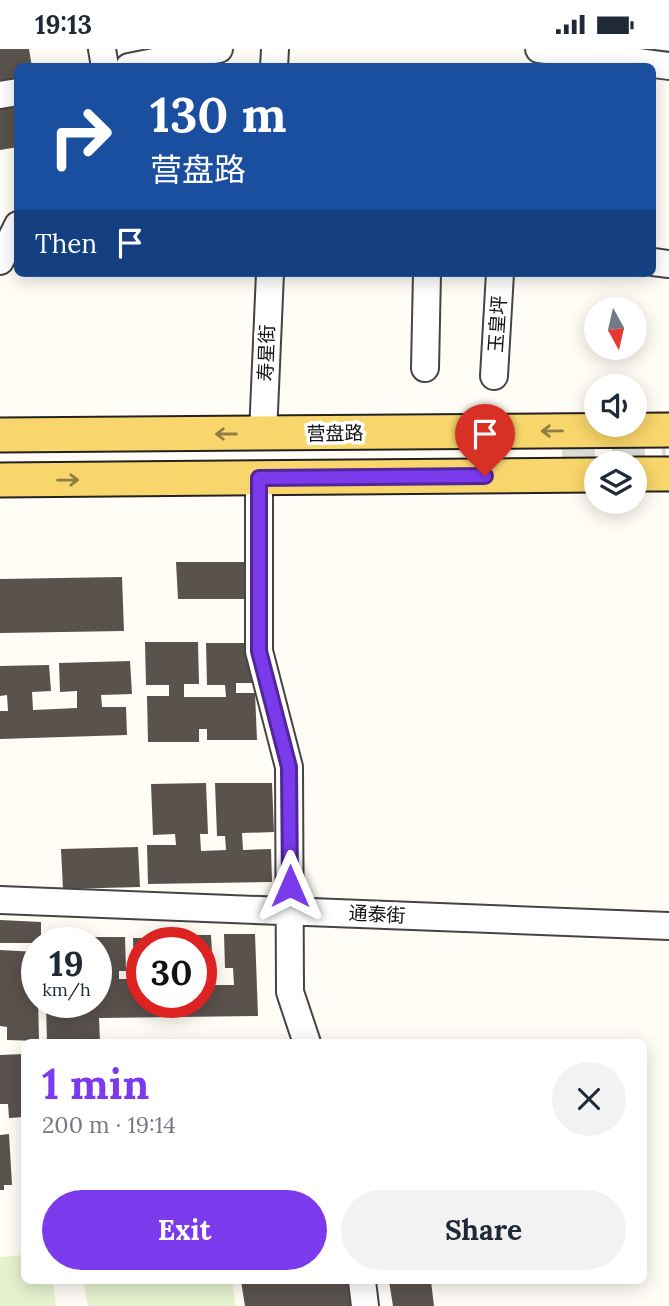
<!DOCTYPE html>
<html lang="en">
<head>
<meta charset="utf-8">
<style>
  body { margin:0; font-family:Lora,"Noto Sans SC",serif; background:#f2f2f3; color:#1f2937; height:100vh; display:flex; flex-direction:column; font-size:26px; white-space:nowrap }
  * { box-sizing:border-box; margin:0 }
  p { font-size:23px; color:#747a83 }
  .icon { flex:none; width:38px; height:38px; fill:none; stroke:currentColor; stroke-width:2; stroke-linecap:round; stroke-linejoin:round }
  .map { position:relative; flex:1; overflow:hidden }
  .details { position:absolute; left:21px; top:990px; width:626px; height:245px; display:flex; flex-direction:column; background:#fff; border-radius:10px; box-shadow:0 4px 18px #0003 }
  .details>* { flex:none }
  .guide { position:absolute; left:14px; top:14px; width:642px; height:214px; border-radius:10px; box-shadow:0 4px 18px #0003; background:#1a4fa0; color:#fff; overflow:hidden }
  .needle { width:46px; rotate:172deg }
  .fabs { position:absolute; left:584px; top:248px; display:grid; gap:14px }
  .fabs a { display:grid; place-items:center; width:63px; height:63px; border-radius:50%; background:#fff; box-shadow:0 4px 18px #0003; font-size:35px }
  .speed { position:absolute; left:21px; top:878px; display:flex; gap:14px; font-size:35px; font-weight:700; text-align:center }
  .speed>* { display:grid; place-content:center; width:91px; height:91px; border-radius:50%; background:#fff; box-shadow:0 4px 18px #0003; line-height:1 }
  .speed small { font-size:18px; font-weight:400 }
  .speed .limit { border:10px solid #d22; background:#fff; color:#111 }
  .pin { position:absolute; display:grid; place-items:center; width:60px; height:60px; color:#fff; margin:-72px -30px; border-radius:50% 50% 50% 0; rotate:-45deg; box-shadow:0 0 7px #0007 }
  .pin .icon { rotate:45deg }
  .me { position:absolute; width:77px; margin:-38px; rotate:0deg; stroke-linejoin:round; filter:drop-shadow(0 0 5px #0008) }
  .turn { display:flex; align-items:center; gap:24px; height:147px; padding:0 21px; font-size:32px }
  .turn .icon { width:91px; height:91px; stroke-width:2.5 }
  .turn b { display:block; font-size:49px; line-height:60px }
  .then { display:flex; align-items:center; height:66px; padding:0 21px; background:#0003; gap:14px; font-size:26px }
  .round { display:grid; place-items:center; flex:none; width:74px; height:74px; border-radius:37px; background:#f2f2f3 }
  .overview { display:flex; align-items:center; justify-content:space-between; height:119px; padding:0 21px }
  h1 { font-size:42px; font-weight:800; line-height:52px; color:#7c3aed }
  .button { display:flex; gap:14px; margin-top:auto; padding:14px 21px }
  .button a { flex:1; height:80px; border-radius:42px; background:#7c3aed; color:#fff; font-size:28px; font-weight:800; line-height:80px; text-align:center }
  .button a+a { background:#f2f2f3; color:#1f2937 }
  .status { display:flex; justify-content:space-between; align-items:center; height:49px; padding:0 35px; background:#fff; direction:ltr }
  .status svg { height:19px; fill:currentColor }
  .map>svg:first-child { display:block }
  .pitch { fill:#e6f2cf }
  .building { fill:#5a524d }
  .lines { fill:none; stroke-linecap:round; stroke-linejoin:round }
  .major-tunnel { stroke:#dbdad3; stroke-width:33; stroke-dasharray:33 17; stroke-linecap:butt }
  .minor-casing { stroke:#444; stroke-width:30 }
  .major-casing { stroke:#222; stroke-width:37 }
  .minor { stroke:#fff; stroke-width:26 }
  .major { stroke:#f9d66b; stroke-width:33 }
  .oneway { stroke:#917d42 }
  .route-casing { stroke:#51269a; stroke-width:18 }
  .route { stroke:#7c3aed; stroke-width:12 }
  .labels { text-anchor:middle; stroke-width:7; stroke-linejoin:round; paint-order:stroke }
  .street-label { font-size:19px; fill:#111; stroke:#fff }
</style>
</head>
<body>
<div class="status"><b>19:13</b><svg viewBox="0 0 49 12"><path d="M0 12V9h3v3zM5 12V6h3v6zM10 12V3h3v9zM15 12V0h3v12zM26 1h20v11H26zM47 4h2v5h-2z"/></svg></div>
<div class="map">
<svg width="669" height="1257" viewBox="0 0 669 1257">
  <rect width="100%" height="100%" fill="#fffdf5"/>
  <!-- pitch -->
  <path class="pitch" d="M24,1206V1232H53L56,1257H0V1208Z
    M83,1232H232L236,1257H88Z"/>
  <!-- building -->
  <path class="building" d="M0,0H29L32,18H18V98L0,101Z
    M176,513H249L251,550H178Z
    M122,528L124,582L0,584V530Z
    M145,593H198L199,635H184V648H226L225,636H207L206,594H251L252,634H236V644H255L257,691H207V680H199V693H148L147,647H169V636H146Z
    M130,612L132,645L101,646L102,658H126L127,686L0,690V662H8L7,646L0,647V617L49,616L51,642L32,643L33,661L77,659V642L60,643L59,614Z
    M206,734L208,785H200L201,802L226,801L225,787H217L215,734H272L274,783L242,784L243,801L271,800L272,833L148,835L147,796H176L175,785L153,786L151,735Z
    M138,798L140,838L63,840L61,800Z
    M0,871L41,873V894H0Z
    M224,885H255L258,967L99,969L100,994L47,993L46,954H96V894H90V888H125L126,922H119V930H142V954H201V894H180V886H211L213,922H205V936H234L233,919H225Z
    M80,889V894H45V890Z
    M133,889H167V894H142V920H134Z
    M0,901L37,903L39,992L7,991V978L0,977Z
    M24,1005V1068L9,1069L8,1055H0V1006Z
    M9,1085L12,1136H4V1141H0V1086Z
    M241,1232H348L351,1257H245Z
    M389,1232H431L434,1257H393Z"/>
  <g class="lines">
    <!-- major-tunnel -->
    <path class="major-tunnel" d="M562,415L666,414"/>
    <!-- minor casing -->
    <g class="minor-casing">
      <path id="minor" d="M102,0L105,18
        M539,0L669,17
        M129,18L219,0
        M274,18L275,0
        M0,46L18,43
        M0,212L18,176
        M653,213L669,215
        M425,319L427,224
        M494,327L500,224
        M263,385L270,224
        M259,429V602L289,718L290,943L307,994
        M0,851L669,877
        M362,1232L365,1257"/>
    </g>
    <!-- major casing -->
    <g class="major-casing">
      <path id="major" d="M0,386L669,381
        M635,425H669
        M0,431L597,426"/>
    </g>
    <!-- minor -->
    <use href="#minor" class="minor"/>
    <!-- major -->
    <use href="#major" class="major"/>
  </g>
  <!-- one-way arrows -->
  <defs><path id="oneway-shaft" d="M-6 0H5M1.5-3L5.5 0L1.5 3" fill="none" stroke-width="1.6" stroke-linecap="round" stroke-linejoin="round" transform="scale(1.75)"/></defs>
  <g class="oneway">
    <use href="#oneway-shaft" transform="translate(552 382) rotate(179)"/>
    <use href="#oneway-shaft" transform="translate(226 385) rotate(180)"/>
    <use href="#oneway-shaft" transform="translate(68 431) rotate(-1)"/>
  </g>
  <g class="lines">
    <!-- route casing -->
    <g class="route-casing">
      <path id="route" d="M290,837L289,718L259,602V429L485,427"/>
    </g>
    <!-- route -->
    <use href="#route" class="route"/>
  </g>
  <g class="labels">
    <!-- street labels -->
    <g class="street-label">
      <text transform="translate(497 275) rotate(-86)" y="7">玉皇坪</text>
      <text transform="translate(266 304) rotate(-88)" y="7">寿星街</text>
      <text transform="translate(335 384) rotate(-1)" y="7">营盘路</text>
      <text transform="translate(377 865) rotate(3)" y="7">通泰街</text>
    </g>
  </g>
</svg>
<div class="fabs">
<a><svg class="needle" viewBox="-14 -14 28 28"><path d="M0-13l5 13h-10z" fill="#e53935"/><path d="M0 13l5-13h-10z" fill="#747a83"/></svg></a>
<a><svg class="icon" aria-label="sound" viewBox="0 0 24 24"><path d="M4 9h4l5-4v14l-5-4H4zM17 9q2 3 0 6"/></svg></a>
<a><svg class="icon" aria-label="layers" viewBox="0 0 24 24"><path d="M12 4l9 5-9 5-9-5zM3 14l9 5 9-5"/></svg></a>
</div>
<div class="speed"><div>19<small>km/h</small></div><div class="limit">30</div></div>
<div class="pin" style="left:485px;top:427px;background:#d93025"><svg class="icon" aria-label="arrive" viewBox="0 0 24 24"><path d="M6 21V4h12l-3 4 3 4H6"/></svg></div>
<svg class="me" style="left:290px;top:837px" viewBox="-20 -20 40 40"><path d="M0-17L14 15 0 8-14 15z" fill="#7c3aed" stroke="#fff" stroke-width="4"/></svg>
<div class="guide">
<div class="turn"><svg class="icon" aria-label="right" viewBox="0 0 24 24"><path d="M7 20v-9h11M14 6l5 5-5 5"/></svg><div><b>130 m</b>营盘路</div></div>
<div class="then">Then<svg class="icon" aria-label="arrive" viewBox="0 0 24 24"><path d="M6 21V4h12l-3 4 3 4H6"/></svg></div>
</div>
<section class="details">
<div class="overview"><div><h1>1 min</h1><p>200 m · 19:14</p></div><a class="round"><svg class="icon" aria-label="close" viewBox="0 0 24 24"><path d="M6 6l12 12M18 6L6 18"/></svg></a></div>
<div class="button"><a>Exit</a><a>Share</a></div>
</section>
</div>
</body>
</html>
